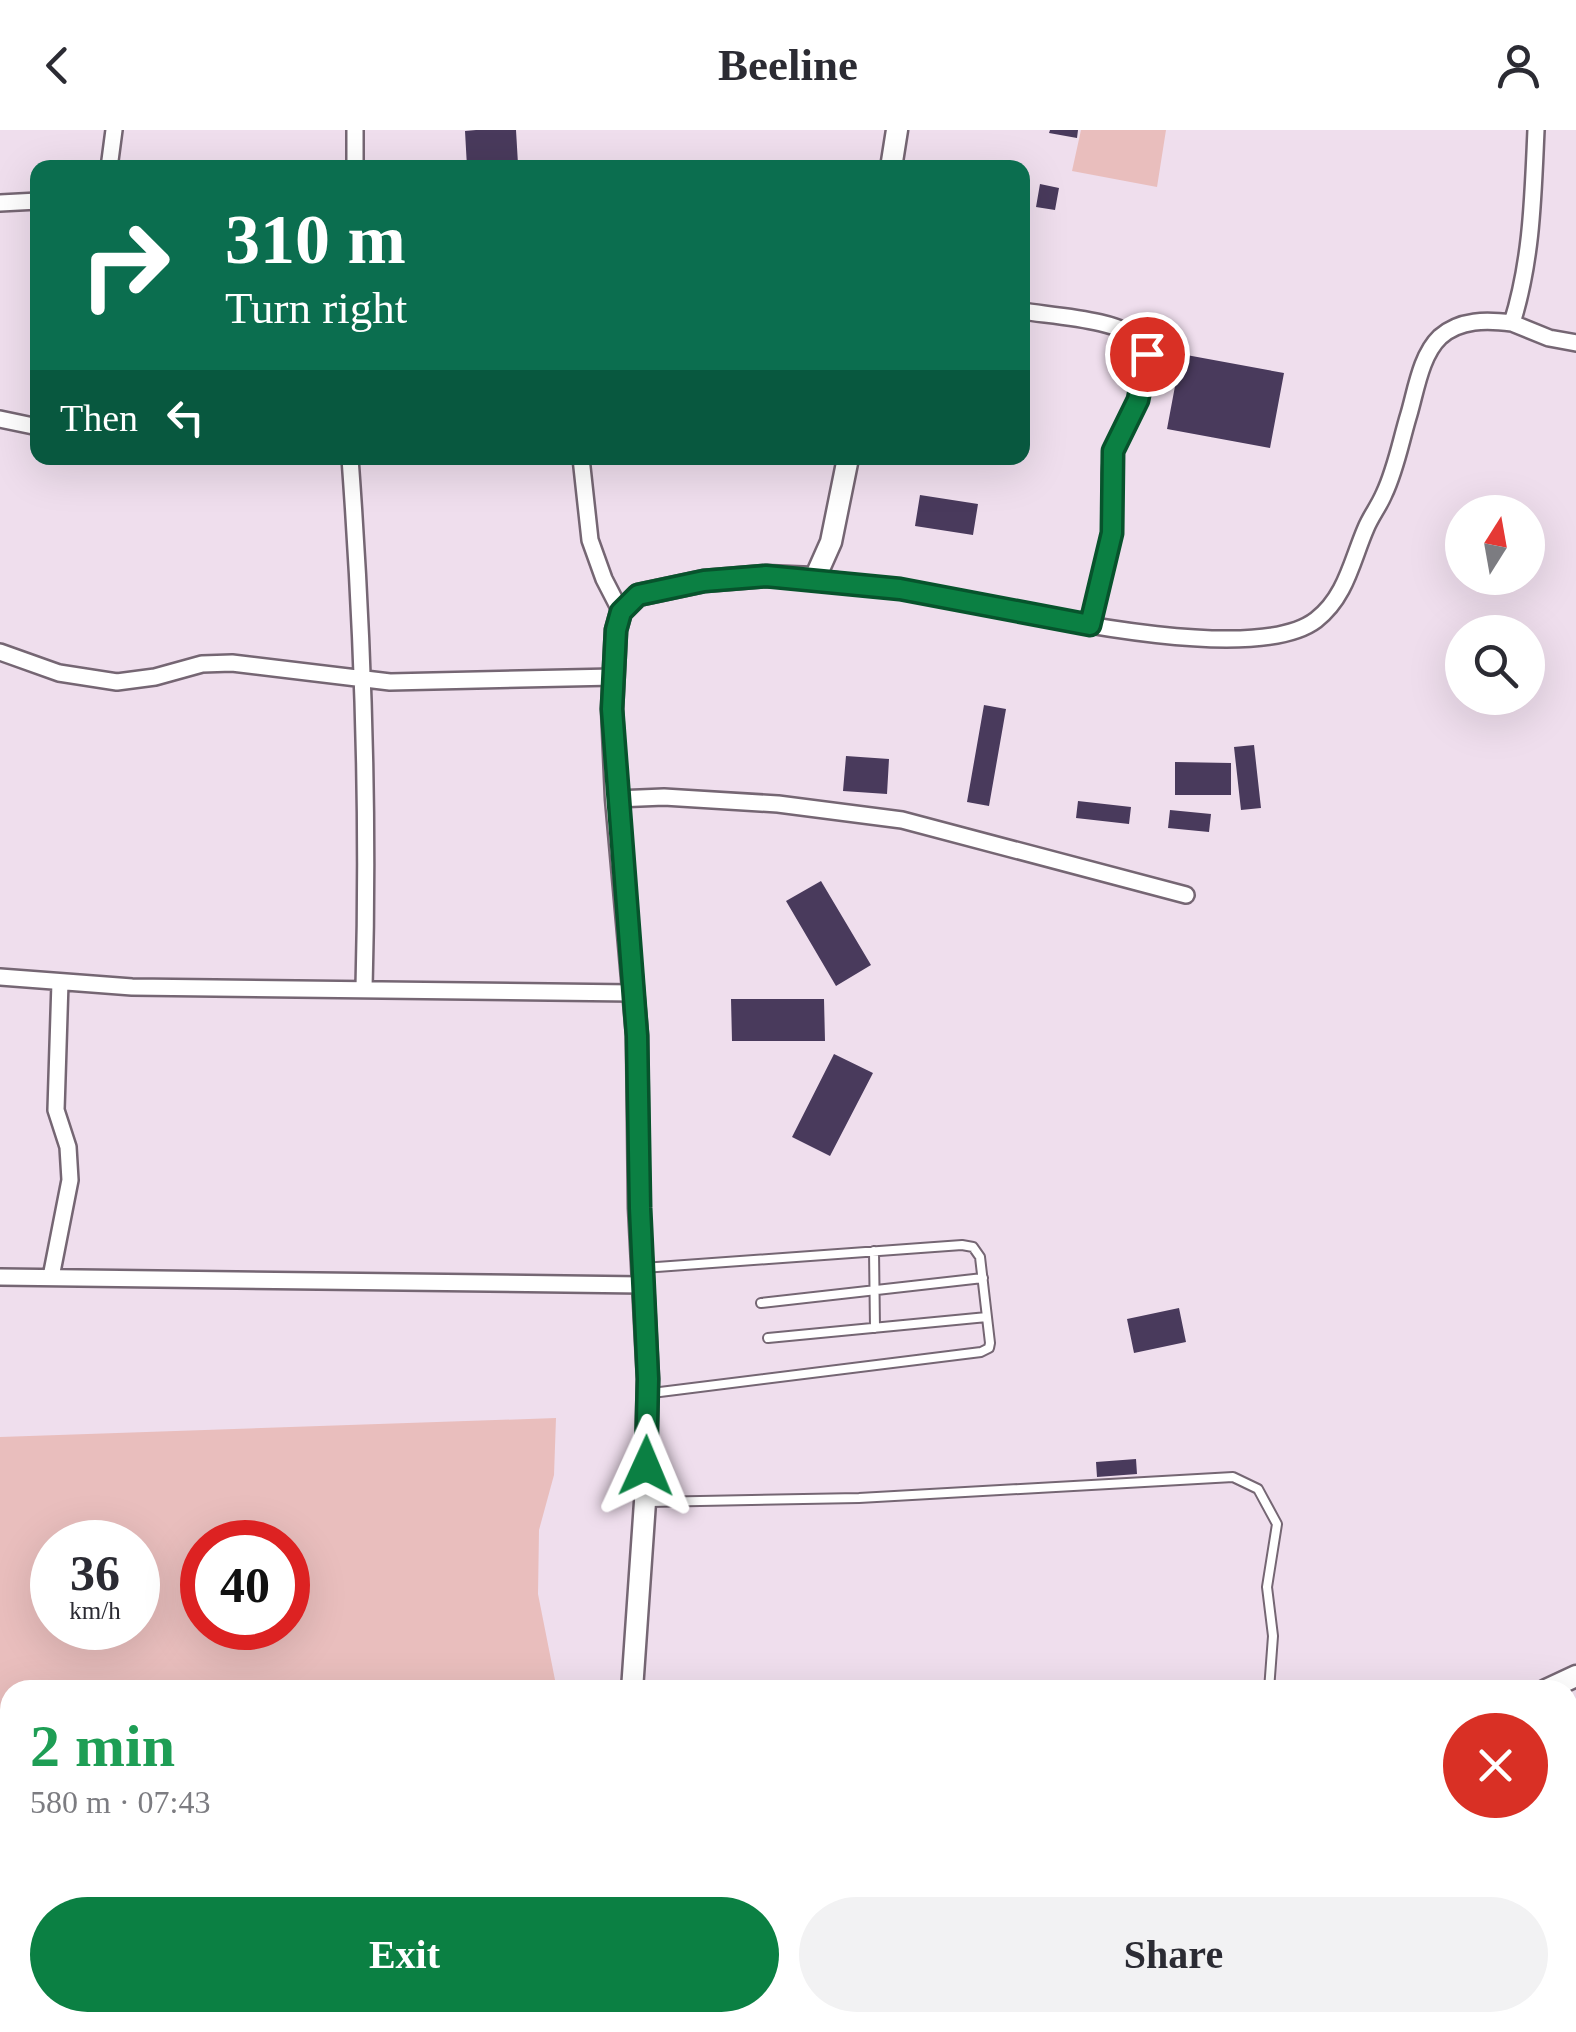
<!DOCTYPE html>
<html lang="en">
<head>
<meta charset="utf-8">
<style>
  body { margin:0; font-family:"Times New Roman",serif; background:#f2f2f3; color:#2b2b33; height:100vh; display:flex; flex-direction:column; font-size:38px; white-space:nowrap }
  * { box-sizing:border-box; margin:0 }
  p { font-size:32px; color:#7c7c81 }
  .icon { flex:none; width:55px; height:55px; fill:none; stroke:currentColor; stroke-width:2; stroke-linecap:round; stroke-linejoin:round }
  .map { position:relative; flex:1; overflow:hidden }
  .sheet { position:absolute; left:0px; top:1550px; width:1578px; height:352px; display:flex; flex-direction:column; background:#fff; border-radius:30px 30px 0 0; box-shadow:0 10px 40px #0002 }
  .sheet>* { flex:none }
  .guide { position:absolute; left:30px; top:30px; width:1000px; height:305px; border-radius:20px; box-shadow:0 10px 40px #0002; background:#0b6e4f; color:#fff; overflow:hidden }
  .needle { width:65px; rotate:11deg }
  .buttons { position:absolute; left:1445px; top:365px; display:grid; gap:20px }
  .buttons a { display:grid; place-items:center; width:100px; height:100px; border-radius:50%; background:#fff; box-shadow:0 10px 40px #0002; font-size:50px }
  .speed { position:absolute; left:30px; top:1390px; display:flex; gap:20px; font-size:50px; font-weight:700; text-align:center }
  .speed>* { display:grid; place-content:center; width:130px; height:130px; border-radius:50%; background:#fff; box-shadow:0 10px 40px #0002; line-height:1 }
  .speed small { font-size:25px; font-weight:400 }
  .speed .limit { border:15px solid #d22; background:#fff; color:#111 }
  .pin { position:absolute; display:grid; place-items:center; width:85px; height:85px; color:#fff; margin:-42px; border:5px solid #fff; border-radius:50%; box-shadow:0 2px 10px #0007 }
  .me { position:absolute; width:110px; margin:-55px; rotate:1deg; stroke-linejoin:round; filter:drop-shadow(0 0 8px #0008) }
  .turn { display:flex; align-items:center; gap:35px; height:210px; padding:0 30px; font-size:45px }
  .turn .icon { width:130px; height:130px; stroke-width:2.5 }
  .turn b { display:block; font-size:70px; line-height:85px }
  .then { display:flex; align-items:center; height:95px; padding:0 30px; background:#0003; gap:20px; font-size:38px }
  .round { display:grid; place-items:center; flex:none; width:105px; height:105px; border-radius:52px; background:#f2f2f3 }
  .headline { display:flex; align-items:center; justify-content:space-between; height:170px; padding:0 30px }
  h1 { font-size:60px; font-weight:800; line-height:75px; color:#1e9e55 }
  .cta { display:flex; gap:20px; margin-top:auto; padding:20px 30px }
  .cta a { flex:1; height:115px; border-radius:60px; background:#0b8043; color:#fff; font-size:40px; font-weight:800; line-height:115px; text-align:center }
  .cta a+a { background:#f2f2f3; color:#2b2b33 }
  header { display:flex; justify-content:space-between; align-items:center; height:130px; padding:0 30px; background:#fff; font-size:45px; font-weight:800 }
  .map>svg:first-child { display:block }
  .green { fill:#e9bebd; fill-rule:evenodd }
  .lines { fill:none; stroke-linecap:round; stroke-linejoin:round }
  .stream { stroke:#6e6f8d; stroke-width:5 }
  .building { fill:#493a5c }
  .service-casing { stroke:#756673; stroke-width:12 }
  .minor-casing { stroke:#756673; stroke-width:20 }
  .tertiary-casing { stroke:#756673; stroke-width:25 }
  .service { stroke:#fff; stroke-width:8 }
  .minor { stroke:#fff; stroke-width:15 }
  .tertiary { stroke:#fff; stroke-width:20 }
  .route-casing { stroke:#07532c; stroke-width:25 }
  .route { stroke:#0b8043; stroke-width:18 }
</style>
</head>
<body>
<header><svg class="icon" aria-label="back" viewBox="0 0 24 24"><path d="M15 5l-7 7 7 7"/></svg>Beeline<svg class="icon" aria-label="person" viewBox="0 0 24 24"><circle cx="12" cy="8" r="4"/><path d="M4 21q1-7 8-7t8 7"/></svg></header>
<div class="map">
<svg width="1576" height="1902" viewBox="0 0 1576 1902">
  <rect width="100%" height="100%" fill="#efdeed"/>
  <!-- green -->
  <path class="green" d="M1081,0H1166L1157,57L1072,41Z
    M556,1288L554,1345L539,1400L538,1464L557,1560H10V1613L0,1612V1307ZM52,1412H138V1498H52ZM202,1412H288V1498H202Z"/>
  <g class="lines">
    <!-- stream -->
    <path class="stream" d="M1568,1783L1576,1775
      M1531,1902L1535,1892"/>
  </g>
  <!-- building -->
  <path class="building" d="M476,0H516L518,34L467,37L465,1Z
    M1050,0H1078L1077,8L1049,3Z
    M1040,54L1059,58L1055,80L1036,77Z
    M1181,224L1284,243L1270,318L1167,299Z
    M920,365L978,374L973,405L915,396Z
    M984,575L1006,579L989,676L967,672Z
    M1254,615L1261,678L1241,680L1234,617Z
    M846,626L889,629L887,664L843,661Z
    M1175,632L1231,633V665H1175Z
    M1078,671L1131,677L1129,694L1076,688Z
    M1170,680L1211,684L1209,702L1168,698Z
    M821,751L871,835L836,856L786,771Z
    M731,869H824L825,911H732Z
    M834,924L873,943L830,1026L792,1007Z
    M1179,1178L1186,1212L1134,1223L1127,1189Z
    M1136,1329L1137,1344L1097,1347L1096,1332Z"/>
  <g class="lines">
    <!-- service casing -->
    <g class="service-casing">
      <path id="service" d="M874,1121L875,1198
        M643,1138L962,1115L973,1117L980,1127L990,1213L989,1218L981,1222L652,1263
        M761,1173L983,1148
        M768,1208L987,1187
        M649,1372L859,1368L1233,1347L1258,1359L1277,1394L1267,1457L1273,1506L1269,1560"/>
    </g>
    <!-- minor casing -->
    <g class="minor-casing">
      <path id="minor" d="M355,0V38
        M1536,0C1533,66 1532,129 1512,193L1549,208L1576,213
        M109,38L114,0
        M0,73L38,71
        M1022,181C1051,186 1122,189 1141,212C1163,239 1122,293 1114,320C1106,343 1114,372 1112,397C1109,430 1098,463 1090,495
        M0,289L38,297
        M350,328C363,505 369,680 364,858
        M581,328L590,410L604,449L621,482
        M815,448C858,454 901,458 943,466C1021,482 1253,538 1316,490C1346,467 1352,430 1366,398C1371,386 1379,376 1384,364C1396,339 1401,310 1409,284C1416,260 1421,225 1440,207C1460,189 1487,190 1512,193
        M0,522L59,543L117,552L155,547L202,534L232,533L390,552L614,547
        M616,669L664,667L778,674L902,690L1186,765
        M0,847L132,857L633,863
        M0,1147L642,1155
        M51,1147L70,1050L68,1017L56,980L60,852
        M0,1747L10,1682
        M284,1892L285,1902
        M696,1892L708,1902
        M1053,1892L1054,1902"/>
    </g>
    <!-- tertiary casing -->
    <g class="tertiary-casing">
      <path id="tertiary" d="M891,38L897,0
        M632,1560L645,1372L648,1249L639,1078L637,905L616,669L612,579L616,500L621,482L638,465L704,451L766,446L815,448L831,412L848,328
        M1546,1560L1576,1546
        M0,1677L10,1678"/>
    </g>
    <!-- service -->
    <use href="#service" class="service"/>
    <!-- minor -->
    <use href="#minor" class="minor"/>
    <!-- tertiary -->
    <use href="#tertiary" class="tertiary"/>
  </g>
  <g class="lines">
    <!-- route casing -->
    <g class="route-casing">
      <path id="route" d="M646,1336L648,1249L640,1078L637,906L612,579L616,500L621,482L638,465L704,451L766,446L900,459L1090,495L1112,403L1113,321L1138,270L1147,224"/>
    </g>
    <!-- route -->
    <use href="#route" class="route"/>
  </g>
</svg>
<div class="buttons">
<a><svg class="needle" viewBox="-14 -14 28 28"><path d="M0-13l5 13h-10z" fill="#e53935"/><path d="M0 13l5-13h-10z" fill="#7c7c81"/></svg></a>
<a><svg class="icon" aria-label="search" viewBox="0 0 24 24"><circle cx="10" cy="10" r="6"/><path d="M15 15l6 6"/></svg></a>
</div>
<div class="speed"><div>36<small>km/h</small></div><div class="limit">40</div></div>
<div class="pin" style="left:1147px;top:224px;background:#d93025"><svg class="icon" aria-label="arrive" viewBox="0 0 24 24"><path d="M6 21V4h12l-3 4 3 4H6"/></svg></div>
<svg class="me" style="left:646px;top:1336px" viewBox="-20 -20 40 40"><path d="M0-17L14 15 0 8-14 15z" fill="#0b8043" stroke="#fff" stroke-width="4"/></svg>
<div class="guide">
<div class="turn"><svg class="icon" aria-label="right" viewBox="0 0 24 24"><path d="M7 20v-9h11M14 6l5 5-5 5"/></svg><div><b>310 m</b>Turn right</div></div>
<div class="then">Then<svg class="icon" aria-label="left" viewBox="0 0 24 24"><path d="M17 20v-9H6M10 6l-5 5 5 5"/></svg></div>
</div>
<section class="sheet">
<div class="headline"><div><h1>2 min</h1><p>580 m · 07:43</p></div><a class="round" style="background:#d93025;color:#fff"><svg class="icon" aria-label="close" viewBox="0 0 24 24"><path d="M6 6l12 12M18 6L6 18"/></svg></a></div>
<div class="cta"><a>Exit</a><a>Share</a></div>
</section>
</div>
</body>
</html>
